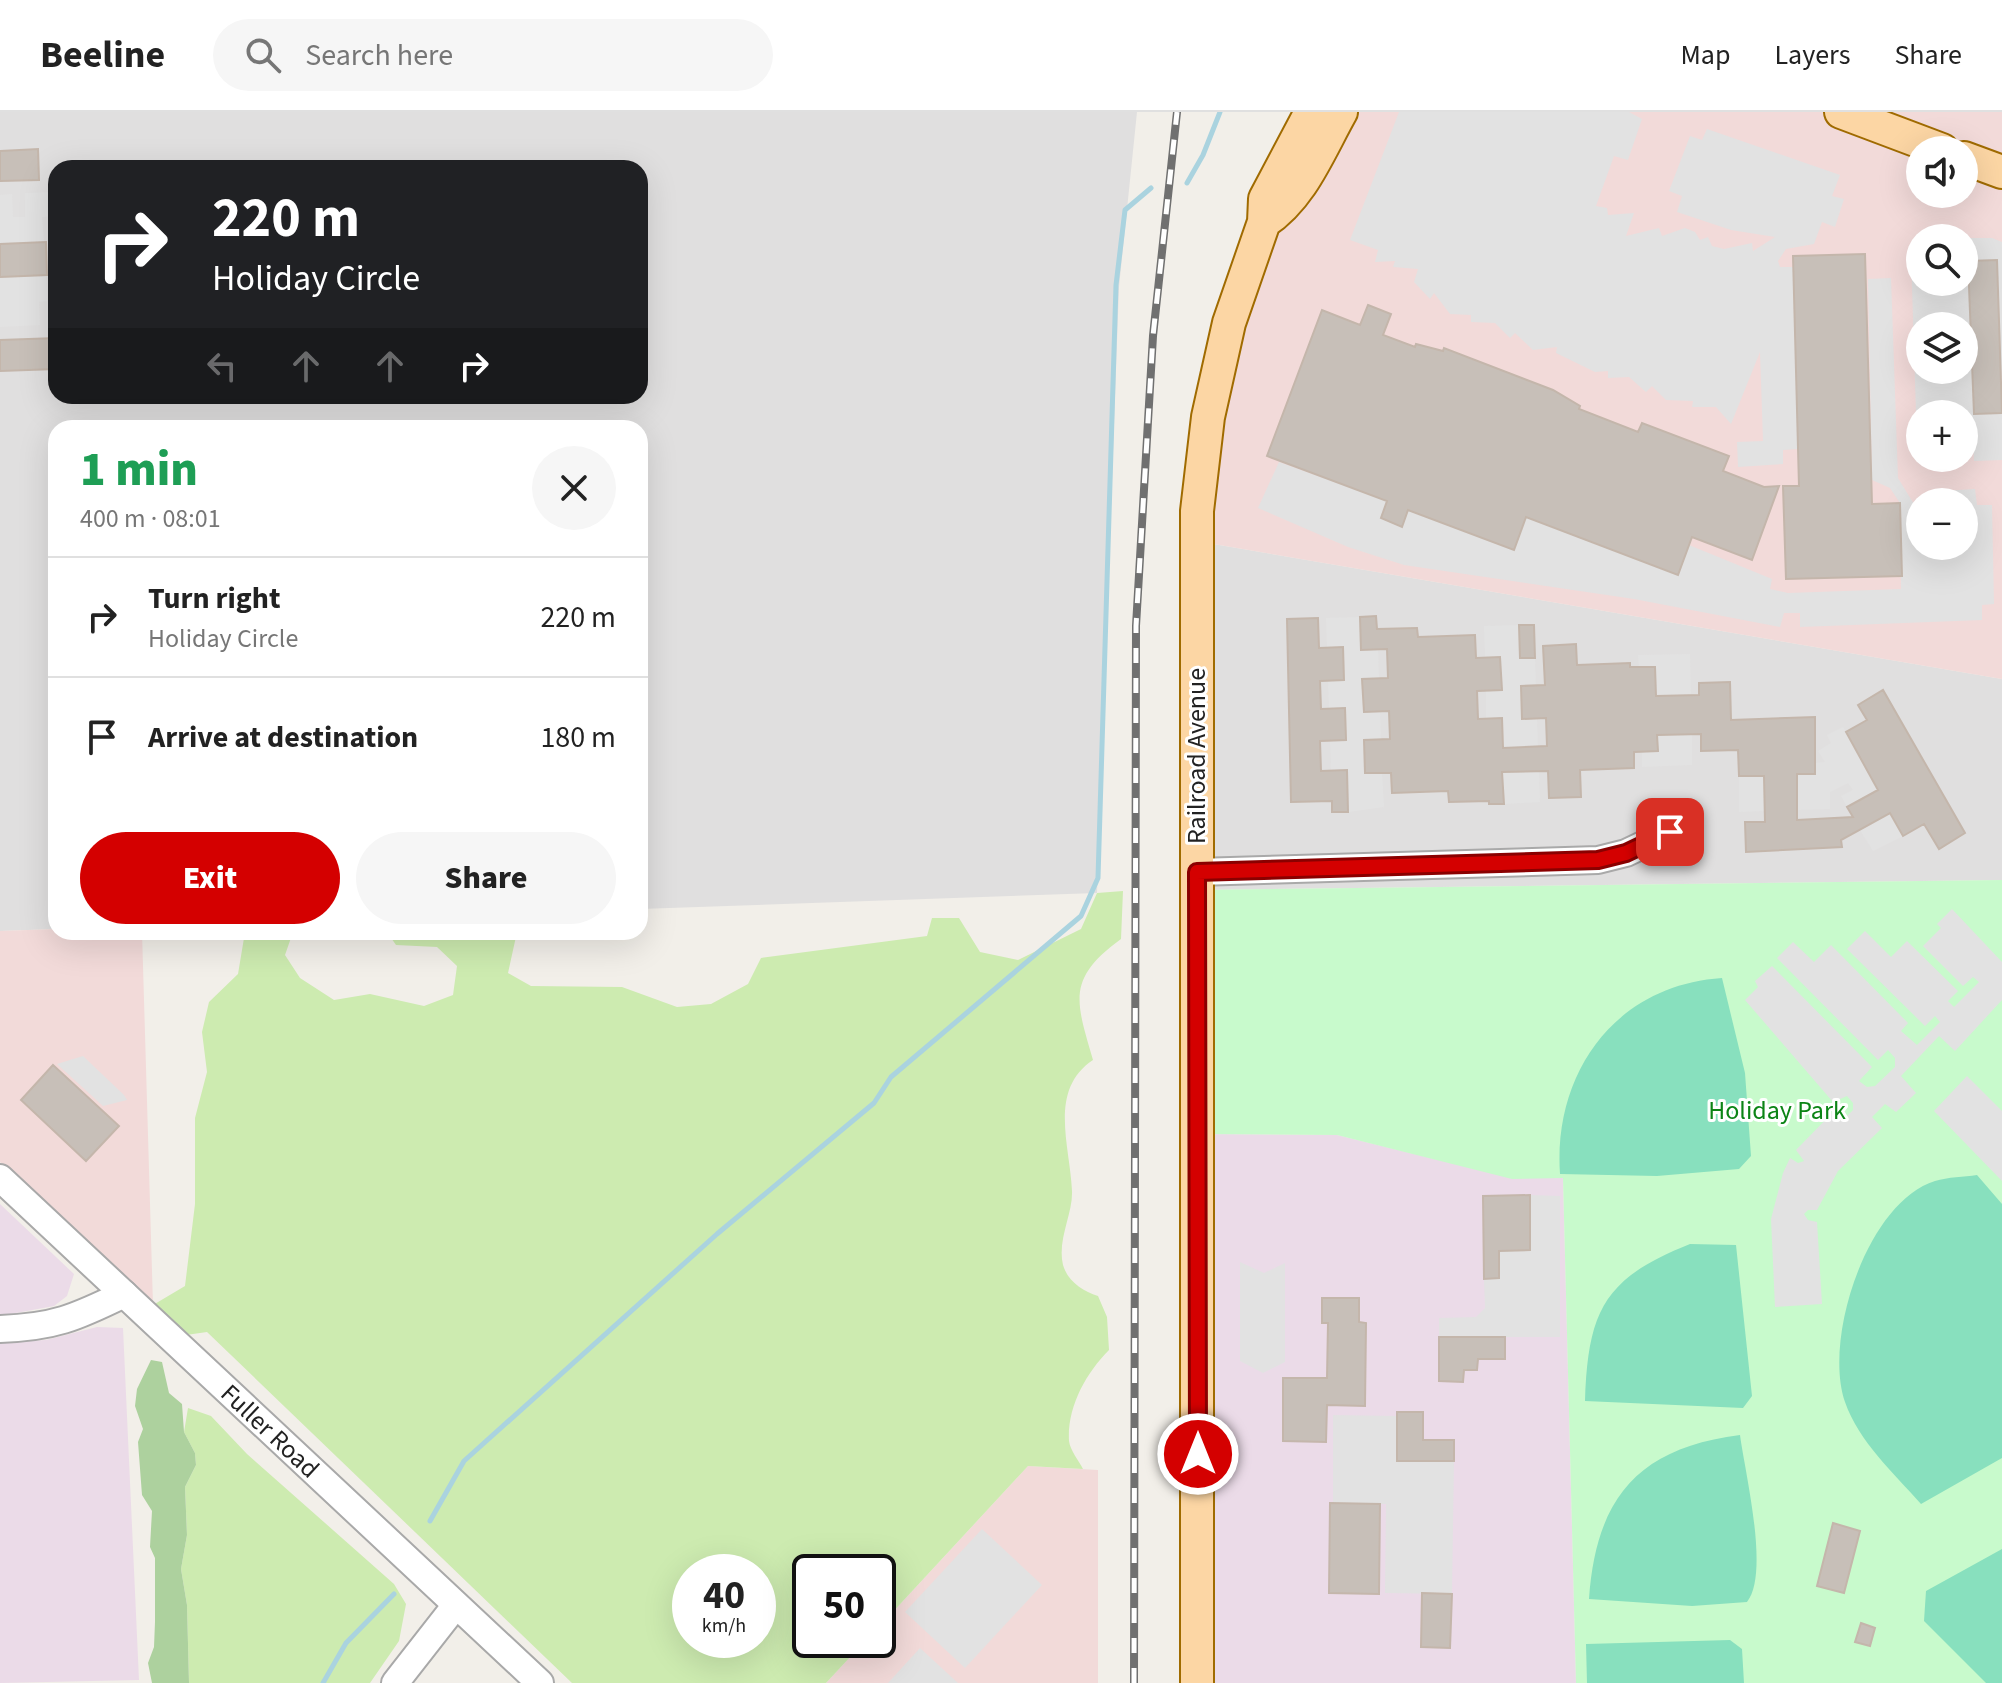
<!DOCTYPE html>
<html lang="en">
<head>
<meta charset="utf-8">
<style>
  body { margin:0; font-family:"Source Sans 3",sans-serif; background:#f6f6f6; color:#222; height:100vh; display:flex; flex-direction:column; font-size:30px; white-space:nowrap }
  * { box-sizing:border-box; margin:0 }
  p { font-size:26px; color:#767676 }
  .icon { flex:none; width:44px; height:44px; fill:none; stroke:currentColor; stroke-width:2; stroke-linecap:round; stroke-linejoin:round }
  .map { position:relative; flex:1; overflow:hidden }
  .panel { position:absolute; left:48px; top:308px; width:600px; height:520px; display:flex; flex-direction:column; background:#fff; border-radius:24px; box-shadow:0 8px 32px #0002 }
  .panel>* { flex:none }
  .banner { position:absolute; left:48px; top:48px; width:600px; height:244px; border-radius:24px; box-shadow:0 8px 32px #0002; background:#202124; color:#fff; overflow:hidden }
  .controls { position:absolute; left:1906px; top:24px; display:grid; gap:16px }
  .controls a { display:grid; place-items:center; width:72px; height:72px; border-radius:50%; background:#fff; box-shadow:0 8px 32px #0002; font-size:40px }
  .speed { position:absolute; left:672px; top:1442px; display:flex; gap:16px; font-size:40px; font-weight:700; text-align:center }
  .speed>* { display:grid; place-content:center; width:104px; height:104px; border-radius:50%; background:#fff; box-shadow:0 8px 32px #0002; line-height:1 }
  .speed small { font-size:20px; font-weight:400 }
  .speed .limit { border:4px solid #111; border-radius:12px; background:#fff; color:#111 }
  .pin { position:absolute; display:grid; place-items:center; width:68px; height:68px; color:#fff; margin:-34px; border-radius:16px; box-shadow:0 4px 12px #0006 }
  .me { position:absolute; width:88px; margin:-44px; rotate:0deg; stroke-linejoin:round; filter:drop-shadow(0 0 6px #0008) }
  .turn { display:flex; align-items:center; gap:28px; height:168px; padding:0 32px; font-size:36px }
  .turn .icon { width:104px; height:104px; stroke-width:2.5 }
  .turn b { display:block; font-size:56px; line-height:68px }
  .lanes { display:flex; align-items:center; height:76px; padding:0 32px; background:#0003; justify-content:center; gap:40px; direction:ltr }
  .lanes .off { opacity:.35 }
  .round { display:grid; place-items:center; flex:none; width:84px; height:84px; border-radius:42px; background:#f6f6f6 }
  .headline { display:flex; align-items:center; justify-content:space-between; height:136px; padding:0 32px }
  h1 { font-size:48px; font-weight:800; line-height:60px; color:#1e9e55 }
  .action { display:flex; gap:16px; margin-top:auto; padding:16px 32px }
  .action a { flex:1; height:92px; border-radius:48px; background:#d40000; color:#fff; font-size:32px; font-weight:800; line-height:92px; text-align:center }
  .action a+a { background:#f6f6f6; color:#222 }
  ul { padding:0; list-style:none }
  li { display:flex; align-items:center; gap:24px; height:120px; padding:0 32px; border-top:2px solid #e0e0e0 }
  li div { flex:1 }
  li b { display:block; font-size:30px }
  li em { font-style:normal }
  header { display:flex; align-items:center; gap:48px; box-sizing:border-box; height:112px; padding:0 40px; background:#fff; border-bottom:2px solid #e0e0e0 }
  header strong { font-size:38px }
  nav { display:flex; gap:44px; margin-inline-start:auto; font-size:28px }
  .search { width:560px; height:72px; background:#f6f6f6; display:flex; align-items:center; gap:20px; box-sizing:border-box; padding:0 28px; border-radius:44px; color:#767676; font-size:30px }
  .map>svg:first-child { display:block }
  .residential { fill:#e0dfdf; fill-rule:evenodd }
  .commercial { fill:#f2dad9; fill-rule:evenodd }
  .industrial { fill:#ebdbe8 }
  .grass { fill:#cdebb0; fill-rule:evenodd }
  .forest { fill:#add19e }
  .park { fill:#c8facc }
  .pitch { fill:#88e0be }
  .parking { fill:#e2e2e2; fill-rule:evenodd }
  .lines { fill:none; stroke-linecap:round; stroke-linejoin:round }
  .stream { stroke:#aad3df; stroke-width:5 }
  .building { fill:#c7bfb8; stroke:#c4b6ab; stroke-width:2 }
  .minor-casing { stroke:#a9a9a9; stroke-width:30 }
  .major-casing { stroke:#a06b00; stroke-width:36 }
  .minor { stroke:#fff; stroke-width:26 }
  .major { stroke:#fcd6a4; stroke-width:32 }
  .rail-casing { stroke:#707070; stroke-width:8 }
  .rail { stroke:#fff; stroke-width:5; stroke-dasharray:15; stroke-linecap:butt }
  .route-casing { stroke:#8a0000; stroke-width:20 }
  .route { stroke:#d40000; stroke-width:14 }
  .labels { text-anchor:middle; stroke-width:6; stroke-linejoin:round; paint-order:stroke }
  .street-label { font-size:26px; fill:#222; stroke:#fff }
  .park-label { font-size:26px; fill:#0c8416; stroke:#fff }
</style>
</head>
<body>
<header>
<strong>Beeline</strong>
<div class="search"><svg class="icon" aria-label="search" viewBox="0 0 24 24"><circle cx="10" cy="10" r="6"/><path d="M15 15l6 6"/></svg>Search here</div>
<nav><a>Map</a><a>Layers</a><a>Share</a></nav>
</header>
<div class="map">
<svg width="2002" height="1571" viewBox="0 0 2002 1571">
  <rect width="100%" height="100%" fill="#f2efe9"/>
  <!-- residential -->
  <path class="residential" d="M0,0H1137L1119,175L1097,781L640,797V316H56V817L0,819ZM56,56H640V284H56Z
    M1196,429L2002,567V768L1197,778Z"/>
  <!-- commercial -->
  <path class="commercial" d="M1341,0H2002V567L1196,429L1229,211ZM1920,38H1964V82H1920ZM1920,126H1964V170H1920ZM1920,214H1964V258H1920ZM1920,302H1964V346H1920ZM1920,390H1964V434H1920Z
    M56,817V820H142L153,1193L0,1050V819Z
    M1028,1354L1098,1358V1571H826L866,1528H878V1516Z"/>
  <!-- industrial -->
  <path class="industrial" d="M1198,1022L1337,1023L1512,1066H1563L1576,1571H1196Z
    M0,1092L74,1162L67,1184L54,1194L0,1204Z
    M97,1215L123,1216L139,1568L0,1571V1230L46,1228Z"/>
  <!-- grass -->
  <path class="grass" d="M1123,779L1121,827C1066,867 1076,889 1093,948C1048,978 1070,1033 1072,1079C1073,1102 1057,1128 1063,1153C1068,1170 1083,1179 1098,1184L1107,1205L1109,1238C1086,1261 1067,1295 1069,1329C1070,1338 1079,1349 1083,1357L1028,1354L878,1516V1460H810V1528H866L826,1571H572L207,1220L186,1223L153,1193L185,1174L195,1092V1006L207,960L202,920L209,890L238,862L245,820H293L285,843L300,866L334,888L370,882L424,894L453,883L457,854L437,835L396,833L387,820H517L508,861L531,874L622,875L677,895L711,892L748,872L761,846L927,824L932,806H959L980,840L1018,848L1081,817L1097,781ZM690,1460H758V1528H690Z
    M188,1296L211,1304L247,1342L394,1472L406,1492L399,1529L370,1571H189L187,1493L181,1457L187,1423L185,1375L196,1353L195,1341L184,1320Z"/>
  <!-- forest -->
  <path class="forest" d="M151,1248L162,1250L169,1281L182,1292L184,1320L195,1341L196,1353L185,1375L187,1423L181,1457L187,1493L189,1571H152L148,1551L154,1535L155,1510V1446L150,1435L152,1399L142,1383L138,1330L143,1317L135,1294L137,1277Z"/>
  <!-- park -->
  <path class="park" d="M2002,768V1571H1576L1563,1066L1512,1067L1337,1023L1198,1022L1197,778Z"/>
  <!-- pitch -->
  <path class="pitch" d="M1722,866L1745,961L1751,1044L1739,1057L1657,1064L1560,1062C1553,960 1616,873 1722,866Z
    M1977,1063L2002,1092V1346L1921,1392C1893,1360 1859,1330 1845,1290C1823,1227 1867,1090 1935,1069C1948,1065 1964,1065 1977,1063Z
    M1690,1132L1736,1133L1752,1284L1743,1296L1585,1289C1588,1199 1604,1166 1690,1132Z
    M1740,1323C1745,1361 1770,1461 1747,1490L1692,1494L1589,1487C1596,1386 1638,1336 1740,1323Z
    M2002,1437V1571H1986L1924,1509L1926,1479Z
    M1730,1528L1742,1537L1744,1571H1587L1586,1532Z"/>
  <!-- parking -->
  <path class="parking" d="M1399,0H1629L1642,7L1628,48L1614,44L1596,94L1607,96L1608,103L1634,101L1626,124L1659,116L1662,124L1685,116L1695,120L1700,128L1708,125L1712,134L1724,137L1752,131L1753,139L1775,125L1731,118L1677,100L1682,84L1669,79L1690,24L1702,28L1707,17L1840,63L1832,84L1844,87L1835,115L1822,110L1814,132L1786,137L1778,149L1780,155H1793L1798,337L1783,338V352L1738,355L1737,330L1763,329L1760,240L1731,312L1716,295H1692L1693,289L1666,288L1652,274L1646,280L1629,265L1608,266V259L1595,260L1556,241L1557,235L1533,238L1515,221L1510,226L1495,211L1471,210V203L1450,202L1434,181L1430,187L1414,170L1418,157L1393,155L1395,149L1375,150L1378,138L1350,128Z
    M56,80V104L42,105L44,129L0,131V83L12,82L13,105H25V81Z
    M1952,126H1992L2002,130V278L1997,148L1968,149L1974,301H2002V348L1974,349L1973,330H1964V302H1920L1917,332L1911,144H1920V170H1964V126ZM1920,214H1964V258H1920Z
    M46,164L47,189L39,190L40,213L0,215V166Z
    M1891,166L1898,366L1920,402V434H1964V390H1941V379L1975,377L1977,393H1992L1994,492L1982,493V508L1800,515V501H1784L1780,515L1634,487L1404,453L1348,435L1258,396L1279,350L1387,389L1381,406L1401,414L1408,398L1513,438L1526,405L1677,463L1689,433L1772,467L1770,477L1788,481L1901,477L1900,391L1890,376L1872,368L1868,167Z
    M1360,505L1378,537L1379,566L1362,568L1364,600H1380L1381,627L1364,628L1365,661H1382L1384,695L1349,700L1347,658H1331L1330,629L1346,628L1345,596H1329L1328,569L1344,568L1343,536H1327L1326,506Z
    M1519,513L1520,546H1535L1536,574L1521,575L1522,607L1537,606L1540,690L1504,692L1502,660H1488L1502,606H1486V578L1502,577L1500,546H1485L1484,514Z
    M1690,542L1691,584L1678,622L1692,623V653L1642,655V639L1658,638L1655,555H1639L1638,543Z
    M1843,615L1858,642L1882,652L1868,660L1903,724L1873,739L1860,718L1873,710L1847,695L1841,684L1853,678L1848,671L1830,680V697L1797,698L1796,685L1765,699L1739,700V664L1815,662V651L1825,650L1818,639L1831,631L1827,623Z
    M1952,797L2002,850V888L1955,939L1939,924L1901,964L1916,981L1896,1000L1885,992L1872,1005L1882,1016L1838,1059L1817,1098H1808L1804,1102L1808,1108L1817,1110L1822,1192L1775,1195L1771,1107L1783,1061L1790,1046L1798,1051L1804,1049L1796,1038L1835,998L1841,1005L1847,1004L1853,998V991L1847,984L1833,990L1745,888L1758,875L1755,869L1772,854L1872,955L1859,969L1867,975L1875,974L1895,955V946L1888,938L1878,948L1777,846L1793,830L1814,850L1831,833L1908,911L1901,919L1917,933L1940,910L1935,904L1925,914L1847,837L1865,819L1891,845L1907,829L1958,879L1948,889L1954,895L1979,870L1973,865L1963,874L1923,834L1941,816L1937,812Z
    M83,944L124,983L127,988L103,994L57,952Z
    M1967,964L2002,999V1069L1934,999Z
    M1530,1083L1560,1084V1225H1439V1206L1476,1205L1485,1196L1484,1167L1499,1166V1139L1530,1138Z
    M1240,1150L1264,1161L1285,1151V1250L1263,1261L1240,1249Z
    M1333,1303L1397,1304V1349H1454L1452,1482L1385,1481L1386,1392L1333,1391Z
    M982,1417L1042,1473L965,1556L905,1500Z
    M920,1536L958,1571H888Z"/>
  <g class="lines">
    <!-- stream -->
    <path class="stream" d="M1187,71L1203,43L1220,0
      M430,1409L464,1349L717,1122L874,991L891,965L1081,804L1098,766L1116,173L1125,98L1151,76
      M323,1571L346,1531L394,1482"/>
  </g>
  <!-- building -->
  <path class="building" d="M38,37L39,68L0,69V39Z
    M46,130L47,163L0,165V132Z
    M1865,142L1872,392L1900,391L1902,464L1786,467L1783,374H1799L1793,144Z
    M1997,148L2002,301L1974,302L1968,149Z
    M1368,193L1391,202L1383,223L1415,235L1416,232L1443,239L1444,236L1553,278L1580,294L1579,297L1638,320L1642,311L1729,344L1723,359L1764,375L1779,374L1752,448L1692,425L1678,463L1526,405L1514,438L1408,398L1402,415L1381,406L1387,389L1267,344L1322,198L1360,213Z
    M56,226V257L0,259V228Z
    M1376,504L1377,517L1417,516L1418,525L1475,523L1476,546L1500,545L1502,578L1477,579L1478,607L1502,606L1503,636L1547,634L1546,606L1522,607L1521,574L1545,573L1543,534L1576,532L1577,553L1630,551V555H1655L1656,584L1699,583V571L1730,570L1731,608L1815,605V662H1797V708L1853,705L1847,695L1878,678L1846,620L1867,608L1858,593L1883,578L1965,721L1939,737L1924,712L1903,724L1890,701L1841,728L1842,735L1746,740L1745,710H1765L1764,664H1739L1738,638L1701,639V622L1657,623L1658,639L1634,640V656L1580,658L1581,685L1549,686L1548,659L1502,660L1504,692H1489V689L1449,690L1448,679L1392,681L1391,661H1365L1364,628L1390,627L1389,599L1364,600L1362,567L1388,566L1387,537L1361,538L1360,505Z
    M1318,506L1319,536L1343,535L1344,568L1320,569L1321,597L1345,596L1346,628L1320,629L1321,659L1347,658L1348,700H1332V689L1291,690L1287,507Z
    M1519,513H1534L1535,546H1520Z
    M53,953L119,1014L86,1049L21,988Z
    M1530,1083V1138L1499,1139V1166L1484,1167L1483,1084Z
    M1322,1186H1359V1210L1366,1211L1365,1294L1327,1293L1326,1330L1283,1329V1266H1327L1328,1211H1322Z
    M1439,1225H1505V1247H1478L1477,1258H1464L1463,1270L1439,1269Z
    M1397,1300H1423V1328H1454V1349H1397Z
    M1330,1391L1380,1392L1379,1482L1329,1481Z
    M1833,1411L1860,1419L1844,1481L1817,1474Z
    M1422,1481L1452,1482L1450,1536L1421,1535Z
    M1861,1511L1875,1516L1870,1534L1855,1530Z"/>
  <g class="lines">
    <!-- minor casing -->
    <g class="minor-casing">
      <g id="minor">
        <path d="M1197,760L1598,748L1626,741L1670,720"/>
        <path id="s1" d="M0,1066L540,1571"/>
        <path d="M0,1217C54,1215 75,1206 124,1182"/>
        <path d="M395,1571L456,1493"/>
      </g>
    </g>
    <!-- major casing -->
    <g class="major-casing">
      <path id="major" d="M1841,0L1942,38
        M1964,46L2002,60
        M1264,110C1302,85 1319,39 1341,0
        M1197,1571V399L1208,305L1229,211L1264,110L1265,87L1311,0"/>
    </g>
    <!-- minor -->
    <use href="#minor" class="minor"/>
    <!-- major -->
    <use href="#major" class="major"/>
    <!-- rail casing -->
    <g class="rail-casing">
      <path id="rail" d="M1134,1571L1136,514L1153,224L1177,0"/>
    </g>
    <!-- rail -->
    <use href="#rail" class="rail"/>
  </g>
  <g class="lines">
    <!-- route casing -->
    <g class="route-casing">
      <path id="route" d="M1198,1342L1197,760L1598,748L1626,741L1670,720"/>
    </g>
    <!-- route -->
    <use href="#route" class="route"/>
  </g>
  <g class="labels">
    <!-- street labels -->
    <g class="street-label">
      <text transform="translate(1196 644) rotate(-90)" y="9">Railroad Avenue</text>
      <text dy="9" stroke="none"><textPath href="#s1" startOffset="370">Fuller Road</textPath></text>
    </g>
    <!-- park labels -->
    <g class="park-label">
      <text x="1777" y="1007">Holiday Park</text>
    </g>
  </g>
</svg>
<div class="controls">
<a><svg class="icon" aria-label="sound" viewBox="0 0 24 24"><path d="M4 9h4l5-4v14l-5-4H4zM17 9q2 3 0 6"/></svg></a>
<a><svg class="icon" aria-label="search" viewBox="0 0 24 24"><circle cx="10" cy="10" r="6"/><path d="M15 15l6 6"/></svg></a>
<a><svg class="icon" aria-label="layers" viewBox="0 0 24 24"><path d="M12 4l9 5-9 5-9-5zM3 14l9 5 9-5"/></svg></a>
<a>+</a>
<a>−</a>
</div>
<div class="speed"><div>40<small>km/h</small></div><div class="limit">50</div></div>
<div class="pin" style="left:1670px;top:720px;background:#d93025"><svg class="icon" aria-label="arrive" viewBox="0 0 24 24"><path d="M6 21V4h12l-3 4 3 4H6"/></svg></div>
<svg class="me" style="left:1198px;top:1342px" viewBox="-20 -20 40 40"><circle r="17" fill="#d40000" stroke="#fff" stroke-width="3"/><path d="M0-11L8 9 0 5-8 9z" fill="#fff"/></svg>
<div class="banner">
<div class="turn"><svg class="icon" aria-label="right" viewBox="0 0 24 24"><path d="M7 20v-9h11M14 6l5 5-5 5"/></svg><div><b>220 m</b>Holiday Circle</div></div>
<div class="lanes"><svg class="icon off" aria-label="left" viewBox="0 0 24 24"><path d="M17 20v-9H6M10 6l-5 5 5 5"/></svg><svg class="icon off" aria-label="ahead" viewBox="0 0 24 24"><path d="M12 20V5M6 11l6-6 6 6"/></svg><svg class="icon off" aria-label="ahead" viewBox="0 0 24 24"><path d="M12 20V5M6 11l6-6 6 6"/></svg><svg class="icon" aria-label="right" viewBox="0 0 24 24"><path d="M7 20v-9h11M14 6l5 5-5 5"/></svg></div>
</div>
<section class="panel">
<div class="headline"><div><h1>1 min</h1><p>400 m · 08:01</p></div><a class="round"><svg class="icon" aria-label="close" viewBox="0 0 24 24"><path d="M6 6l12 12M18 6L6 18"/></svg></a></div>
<ul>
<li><svg class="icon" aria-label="right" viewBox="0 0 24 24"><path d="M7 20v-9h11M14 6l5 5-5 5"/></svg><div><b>Turn right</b><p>Holiday Circle</p></div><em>220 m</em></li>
<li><svg class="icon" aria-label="arrive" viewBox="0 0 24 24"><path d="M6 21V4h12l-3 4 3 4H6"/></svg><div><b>Arrive at destination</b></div><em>180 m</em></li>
</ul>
<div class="action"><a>Exit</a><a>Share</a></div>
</section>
</div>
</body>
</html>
